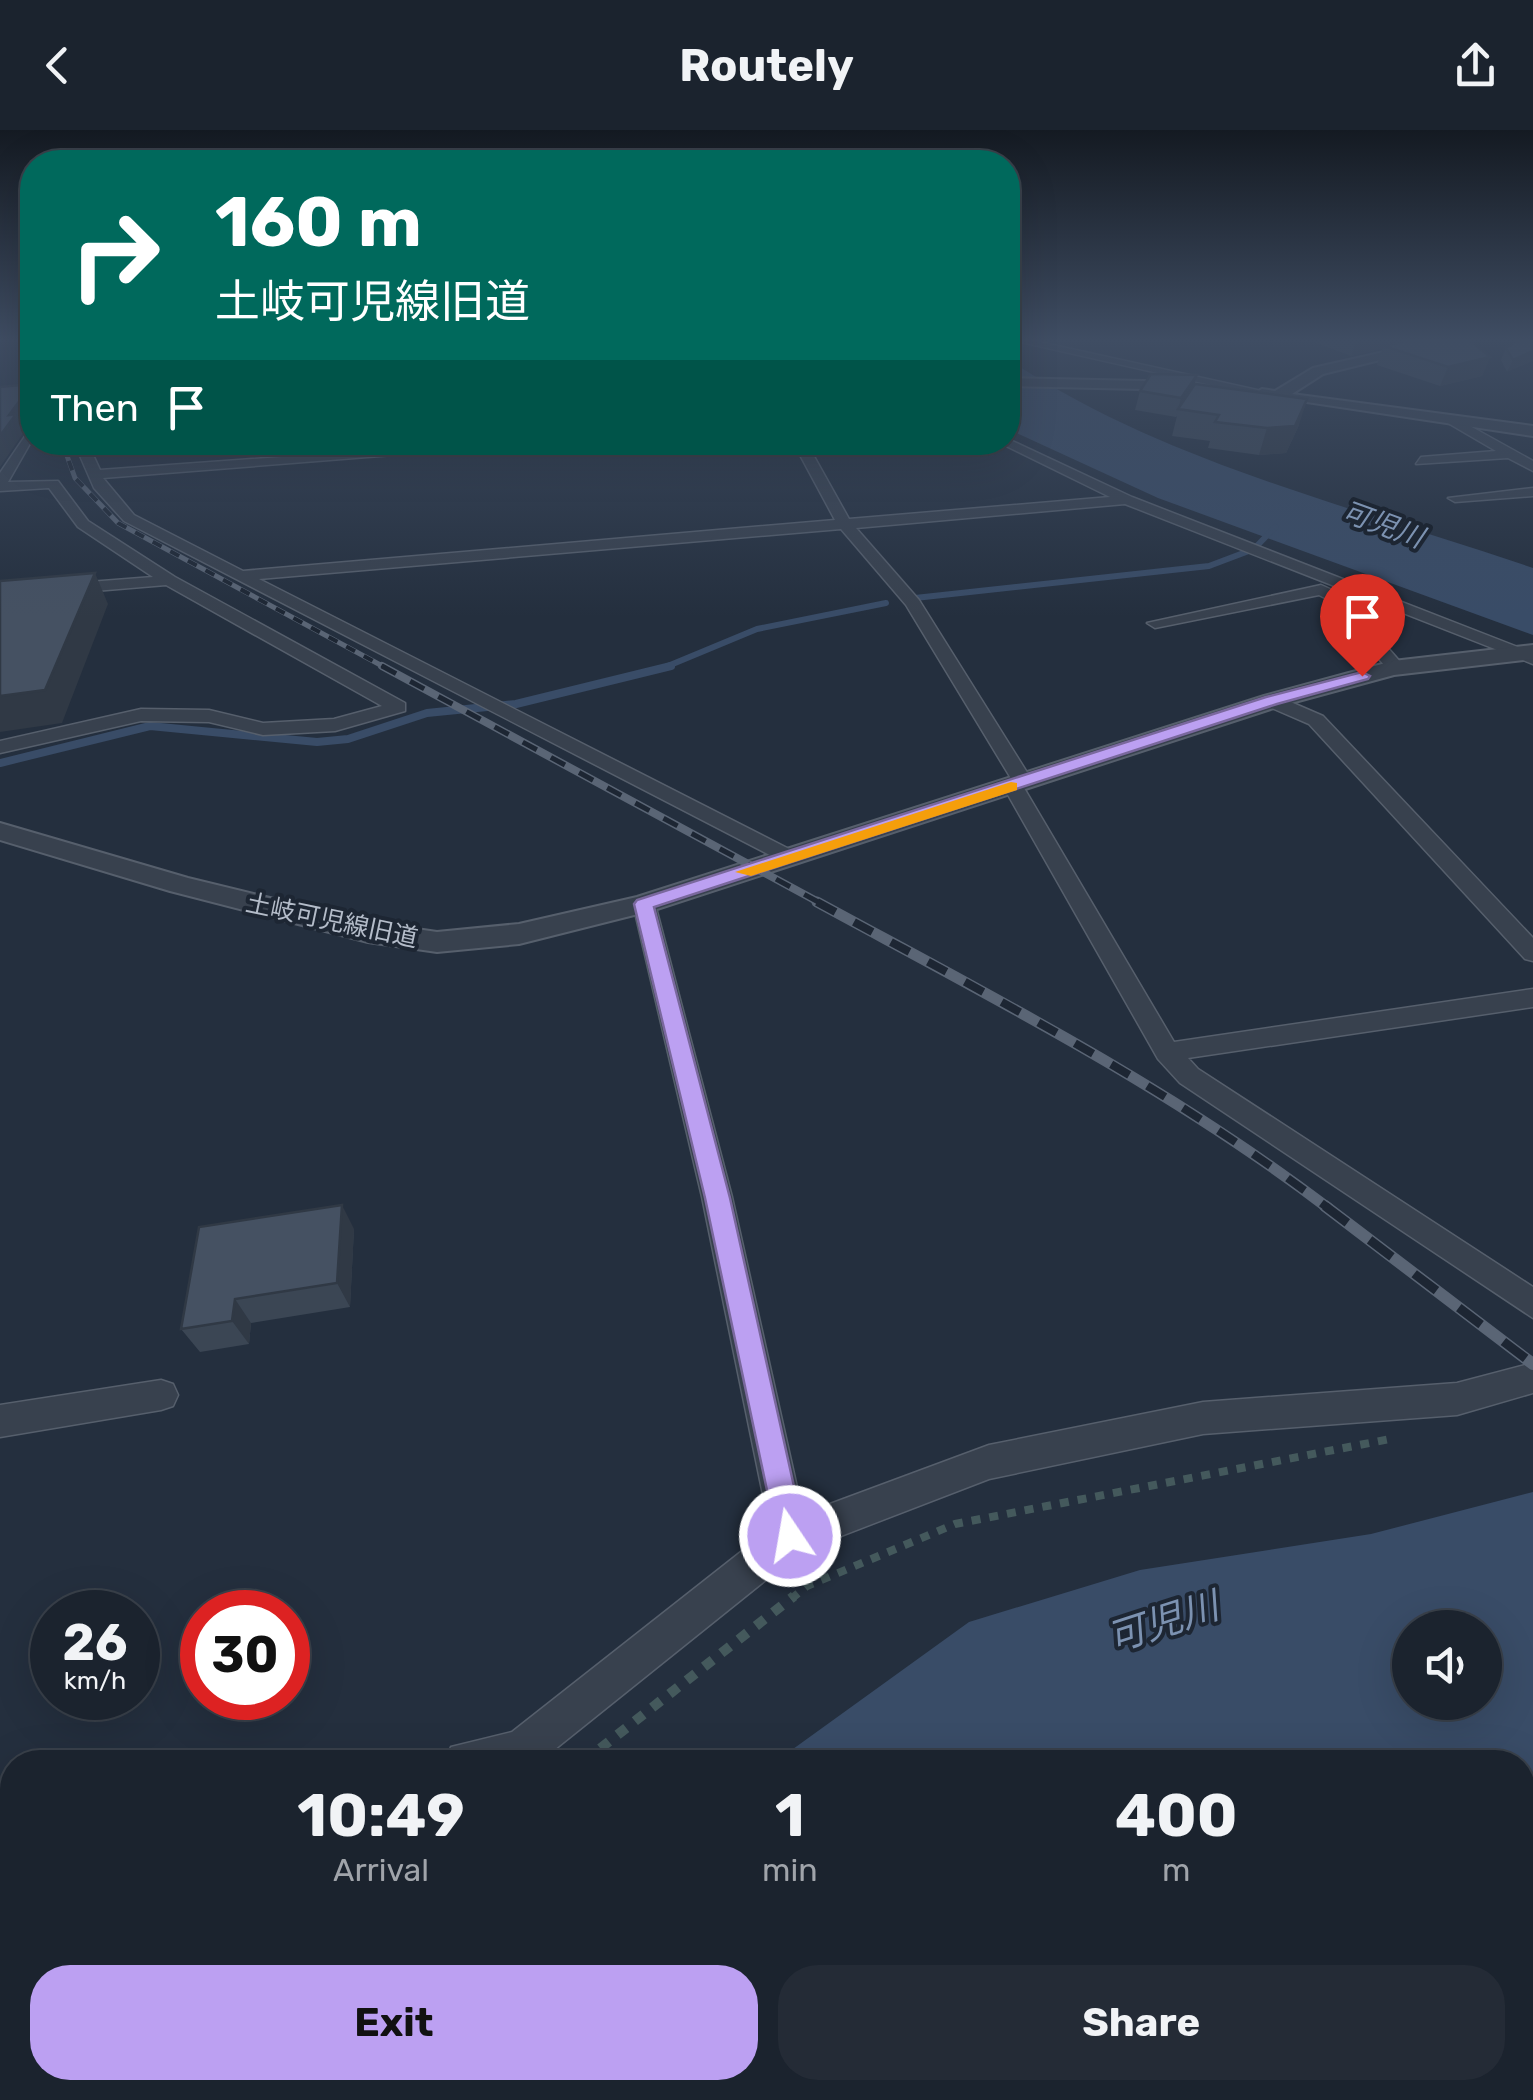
<!DOCTYPE html>
<html lang="en">
<head>
<meta charset="utf-8">
<style>
  body { margin:0; font-family:Rubik,"Noto Sans JP",sans-serif; background:#242b36; color:#f1f3f6; height:100vh; display:flex; flex-direction:column; font-size:38px; white-space:nowrap }
  * { box-sizing:border-box; margin:0 }
  p { font-size:32px; color:#a0a4aa }
  .icon { flex:none; width:55px; height:55px; fill:none; stroke:currentColor; stroke-width:2; stroke-linecap:round; stroke-linejoin:round }
  .map { position:relative; flex:1; overflow:hidden }
  .side { position:absolute; left:0px; top:1620px; width:1535px; height:350px; display:flex; flex-direction:column; background:#1b232e; border-radius:40px 40px 0 0; box-shadow:0 10px 40px #0002,0 0 0 2px #39404a }
  .side>* { flex:none }
  .banner { position:absolute; left:20px; top:20px; width:1000px; height:305px; border-radius:40px; box-shadow:0 10px 40px #0002,0 0 0 2px #39404a; background:#00695c; color:#fff; overflow:hidden }
  .buttons { position:absolute; left:1392px; top:1480px; display:grid; gap:20px }
  .buttons a { display:grid; place-items:center; width:110px; height:110px; border-radius:50%; background:#1b232e; box-shadow:0 10px 40px #0002,0 0 0 2px #39404a; font-size:50px }
  .speed { position:absolute; left:30px; top:1460px; display:flex; gap:20px; font-size:50px; font-weight:700; text-align:center }
  .speed>* { display:grid; place-content:center; width:130px; height:130px; border-radius:50%; background:#1b232e; box-shadow:0 10px 40px #0002,0 0 0 2px #39404a; line-height:1 }
  .speed small { font-size:25px; font-weight:400 }
  .speed .limit { border:15px solid #d22; background:#fff; color:#111 }
  .pin { position:absolute; display:grid; place-items:center; width:85px; height:85px; color:#fff; margin:-102px -42px; border-radius:50% 50% 50% 0; rotate:-45deg; box-shadow:0 0 10px #0007 }
  .pin .icon { rotate:45deg }
  .me { position:absolute; width:110px; margin:-55px; rotate:348deg; stroke-linejoin:round; filter:drop-shadow(0 0 8px #0008) }
  .turn { display:flex; align-items:center; gap:35px; height:210px; padding:0 30px; font-size:45px }
  .turn .icon { width:130px; height:130px; stroke-width:2.5 }
  .turn b { display:block; font-size:70px; line-height:85px }
  .then { display:flex; align-items:center; height:95px; padding:0 30px; background:#0003; gap:20px; font-size:38px }
  .eta { display:flex; justify-content:space-evenly; align-items:center; height:170px; text-align:center }
  .eta b { font-size:60px; font-weight:700; line-height:70px }
  .action { display:flex; gap:20px; margin-top:auto; padding:20px 30px }
  .action a { flex:1; height:115px; border-radius:40px; background:#bca0f2; color:#111; font-size:40px; font-weight:700; line-height:115px; text-align:center }
  .action a+a { background:#242b36; color:#f1f3f6 }
  header { display:flex; justify-content:space-between; align-items:center; height:130px; padding:0 30px; background:#1b232e; font-size:45px; font-weight:700 }
  .map>svg:first-child { display:block }
  .water { fill:#394c67; fill-rule:evenodd }
  .lines { fill:none; stroke-linecap:round; stroke-linejoin:round }
  .stream-far1 { stroke:#394c67; stroke-width:6 }
  .stream { stroke:#394c67; stroke-width:8 }
  .minor-casing { stroke:#565f6c; stroke-width:3 }
  .tertiary-casing { stroke:#565f6c; stroke-width:4 }
  .path-far1 { stroke:#44595c; stroke-width:8; stroke-dasharray:9 9; stroke-linecap:butt }
  .path { stroke:#44595c; stroke-width:10; stroke-dasharray:11 11; stroke-linecap:butt }
  .minor { fill:#38414e; fill-rule:evenodd }
  .tertiary { fill:#38414e; fill-rule:evenodd }
  .rail-far3-casing { stroke:#5a6575; stroke-width:5 }
  .rail-far2-casing { stroke:#5a6575; stroke-width:8 }
  .rail-far1-casing { stroke:#5a6575; stroke-width:11 }
  .rail-casing { stroke:#5a6575; stroke-width:12 }
  .rail-far3 { stroke:#1d2633; stroke-width:4; stroke-dasharray:10; stroke-linecap:butt }
  .rail-far2 { stroke:#1d2633; stroke-width:5; stroke-dasharray:16; stroke-linecap:butt }
  .rail-far1 { stroke:#1d2633; stroke-width:8; stroke-dasharray:21; stroke-linecap:butt }
  .rail { stroke:#1d2633; stroke-width:9; stroke-dasharray:28; stroke-linecap:butt }
  .wall { fill:#3b4654 }
  .shaded-wall { fill:#303945 }
  .building { fill:#455162; stroke:#303945; stroke-width:2.5 }
  .route { fill:#bca0f2; stroke:#7a689d; stroke-width:2.5 }
  .slow { fill:#f59e0b }
  .labels { text-anchor:middle; stroke-width:8; stroke-linejoin:round; paint-order:stroke }
  .far-street-label { font-size:25px; fill:#b4bcc9; stroke:#1d2633 }
  .far-water-label { font-size:28px; font-style:italic; fill:#7c92b1; stroke:#1d2633 }
  .near-water-label { font-size:38px; font-style:italic; fill:#7c92b1; stroke:#1d2633 }
</style>
</head>
<body>
<header><svg class="icon" aria-label="back" viewBox="0 0 24 24"><path d="M15 5l-7 7 7 7"/></svg>Routely<svg class="icon" aria-label="share" viewBox="0 0 24 24"><path d="M12 15V3M7 8l5-5 5 5M5 13v7h14v-7"/></svg></header>
<div class="map">
<svg width="1533" height="1970" viewBox="0 0 1533 1970">
  <rect width="100%" height="100%" fill="#242f3e"/>
  <!-- water -->
  <path class="water" d="M1008,225L1012,232C1170,335 1356,377 1533,438V505L1158,368L1008,299Z
    M1533,1362V1782L1523,1785L1522,1632H775L969,1492L1140,1440L1371,1404ZM1410,1498H1485V1572H1410Z
    M407,1958H1257L1239,1970H399Z"/>
  <g class="lines">
    <!-- stream-far1 -->
    <path class="stream-far1" d="M915,468L1209,436L1254,419L1275,397
      M663,538L757,499L886,473"/>
    <!-- stream -->
    <path class="stream" d="M0,633L150,596L317,612L348,609L427,583L516,574L671,536"/>
    <!-- minor casing -->
    <g class="minor-casing">
      <path id="minor" d="M1016,211H1035L1284,266L1278,270Z
        M1452,286L1533,331V341L1508,328L1416,334L1421,327L1496,321L1448,293Z
        M32,296V310L8,352L58,351L88,391L175,447L405,573V581L335,601L263,605L209,592L141,591L0,623V611L141,579L209,580L263,593L334,589L382,576L166,455L0,469V459L153,447L78,397L49,358L0,361V343Z
        M1008,309L1132,367L1533,523V534L1125,374L856,398L919,470L1033,652L1024,658L1174,912L1533,859V877L1188,928L1198,939L1533,1157V1188L1180,953L1158,929L1003,656L1012,650L906,475L841,399L259,449L797,723L800,728L789,735L124,391L94,358L74,312H87L100,340L491,312H558L103,348L134,385L243,441L835,390L793,312H806L849,389L1110,367L998,312Z
        M1533,358V366L1455,372L1448,368Z
        M1321,455L1341,464L1402,534V542H1390L1329,470L1319,465L1155,498L1147,493Z
        M1265,567H1279L1323,586L1533,808V831L1525,829L1309,594L1265,575Z
        M644,767L655,774L732,1067L803,1384L989,1315L1203,1272L1457,1253L1533,1233V1263L1457,1285L1203,1304L989,1349L802,1421L539,1632H445L451,1617L512,1602L770,1399L702,1067L633,774Z
        M161,1250L173,1254L178,1265L173,1276L161,1280L0,1307V1275Z
        M12,1701V1745L0,1748V1704Z"/>
    </g>
    <!-- tertiary casing -->
    <g class="tertiary-casing">
      <path id="tertiary" d="M1433,211H1457L1323,244L1292,264L1533,296V306L1254,264L1262,259L1275,261L1313,238Z
        M1008,248L1190,252L1197,256L1190,260L1008,256Z
        M1533,515V529L1394,545L1280,576L654,780L519,814L437,822L368,812L170,761L0,710V693L188,748L368,792L437,802L519,794L637,767L1264,566L1393,531Z"/>
    </g>
    <!-- path-far1 -->
    <path class="path-far1" d="M791,1469L807,1456L955,1394L1395,1308"/>
    <!-- path -->
    <path class="path" d="M583,1632L794,1466
      M330,1970L339,1958"/>
    <!-- minor -->
    <use href="#minor" class="minor"/>
    <!-- tertiary -->
    <use href="#tertiary" class="tertiary"/>
    <!-- rail-far3 casing -->
    <g class="rail-far3-casing">
      <path id="rail-far3" d="M62,312L75,348L118,393L386,538"/>
    </g>
    <!-- rail-far2 casing -->
    <g class="rail-far2-casing">
      <path id="rail-far2" d="M382,536L822,774"/>
    </g>
    <!-- rail-far1 casing -->
    <g class="rail-far1-casing">
      <path id="rail-far1" d="M817,772C992,867 1169,957 1328,1078"/>
    </g>
    <!-- rail casing -->
    <g class="rail-casing">
      <path id="rail" d="M1325,1076L1533,1234"/>
    </g>
    <!-- rail-far3 -->
    <use href="#rail-far3" class="rail-far3"/>
    <!-- rail-far2 -->
    <use href="#rail-far2" class="rail-far2"/>
    <!-- rail-far1 -->
    <use href="#rail-far1" class="rail-far1"/>
    <!-- rail -->
    <use href="#rail" class="rail"/>
  </g>
  <!-- wall -->
  <path class="wall" d="M1312,211H1471L1490,227L1482,246L1440,256L1377,235L1383,218L1351,226Z
    M1533,211L1507,242L1501,230L1506,218Z
    M1194,255L1299,295L1286,323L1259,325L1208,318L1210,311L1172,306L1177,286L1176,287L1135,280L1140,261Z
    M354,1099L350,1177L251,1193L249,1214L200,1222L181,1199Z"/>
  <!-- shaded-wall -->
  <path class="shaded-wall" d="M1356,211H1417L1384,216L1383,218L1351,226Z
    M1533,221V231L1507,242L1513,230Z
    M1490,227L1482,246L1440,256L1448,237Z
    M1197,245L1192,264L1178,279L1176,287L1181,268Z
    M32,255V282L21,297L24,302L0,337V306L9,285Z
    M1307,269L1299,295L1286,323L1259,325L1267,298Z
    M95,443L108,474L62,593L0,602V566Z
    M342,1075L354,1099L350,1177L337,1153Z
    M235,1169L251,1193L249,1214L232,1191Z"/>
  <!-- building -->
  <path class="building" d="M1406,211H1471L1490,227L1448,237L1384,216Z
    M1517,211H1533V221L1513,230L1506,218Z
    M1151,244L1197,245L1181,268L1140,261Z
    M32,254L9,285L16,284L0,306V257Z
    M1195,254L1307,269L1295,296L1267,298L1215,292L1219,285L1178,279Z
    M95,443L45,560L0,566V451Z
    M342,1075L337,1153L235,1169L232,1191L181,1199L199,1097Z"/>
  <!-- sky -->
  <linearGradient id="sky" x2="0" y2="1"><stop stop-color="#141a22"/><stop offset="0.43" stop-color="#3f4d63"/><stop offset="1" stop-color="#3f4d63" stop-opacity="0"/></linearGradient>
  <rect width="1533" height="487" fill="url(#sky)"/>
  <!-- route -->
  <path class="route" d="M1362,542L1370,546L1368,549L1277,574L654,777L730,1068L805,1406L800,1417L790,1422L779,1417L705,1068L634,774L637,770L1266,567Z"/>
  <!-- slow -->
  <path class="slow" d="M1011,652L1017,653V660L751,746L735,742Z"/>
  <g class="labels">
    <!-- far-street labels -->
    <g class="far-street-label">
      <text transform="translate(332 790) rotate(12)" y="9">土岐可児線旧道</text>
    </g>
    <!-- far-water labels -->
    <g class="far-water-label">
      <text transform="translate(1383 394) rotate(20)" y="10">可児川</text>
    </g>
    <!-- near-water labels -->
    <g class="near-water-label">
      <text transform="translate(1163 1492) rotate(-18)" y="13">可児川</text>
    </g>
  </g>
</svg>
<div class="buttons">
<a><svg class="icon" aria-label="sound" viewBox="0 0 24 24"><path d="M4 9h4l5-4v14l-5-4H4zM17 9q2 3 0 6"/></svg></a>
</div>
<div class="speed"><div>26<small>km/h</small></div><div class="limit">30</div></div>
<div class="pin" style="left:1362px;top:546px;background:#d93025"><svg class="icon" aria-label="arrive" viewBox="0 0 24 24"><path d="M6 21V4h12l-3 4 3 4H6"/></svg></div>
<svg class="me" style="left:790px;top:1406px" viewBox="-20 -20 40 40"><circle r="17" fill="#bca0f2" stroke="#fff" stroke-width="3"/><path d="M0-11L8 9 0 5-8 9z" fill="#fff"/></svg>
<div class="banner">
<div class="turn"><svg class="icon" aria-label="right" viewBox="0 0 24 24"><path d="M7 20v-9h11M14 6l5 5-5 5"/></svg><div><b>160 m</b>土岐可児線旧道</div></div>
<div class="then">Then<svg class="icon" aria-label="arrive" viewBox="0 0 24 24"><path d="M6 21V4h12l-3 4 3 4H6"/></svg></div>
</div>
<section class="side">
<div class="eta">
<div><b>10:49</b><p>Arrival</p></div>
<div><b>1</b><p>min</p></div>
<div><b>400</b><p>m</p></div>
</div>
<div class="action"><a>Exit</a><a>Share</a></div>
</section>
</div>
</body>
</html>
